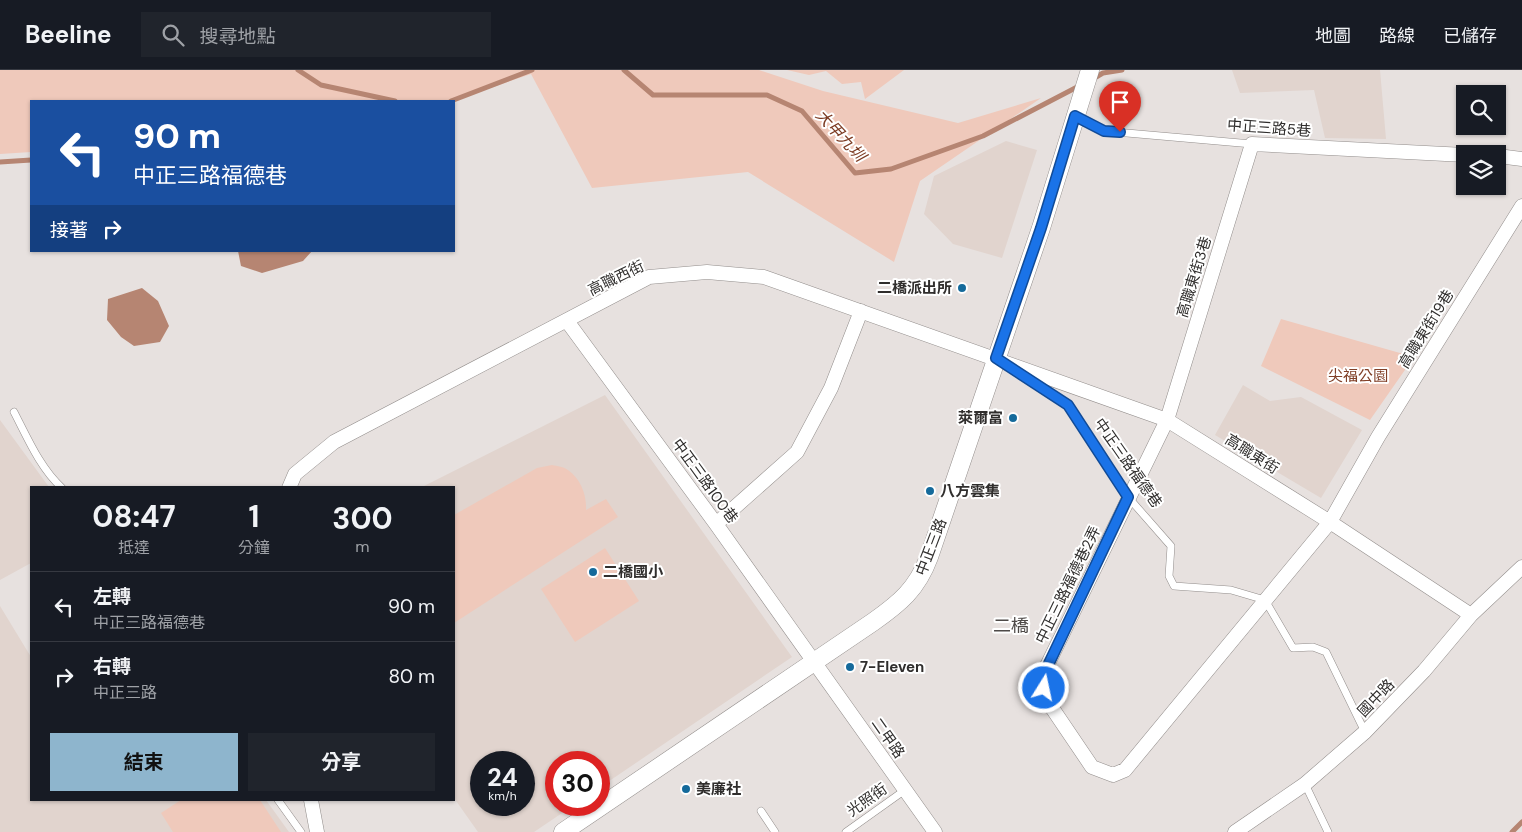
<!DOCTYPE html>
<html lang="zh-TW">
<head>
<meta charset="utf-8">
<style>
  body { margin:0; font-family:"DM Sans","Noto Sans TC",sans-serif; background:#20242c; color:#f1f3f6; height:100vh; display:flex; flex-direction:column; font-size:19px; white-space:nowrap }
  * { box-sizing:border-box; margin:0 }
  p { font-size:16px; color:#9ea1a6 }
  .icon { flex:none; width:28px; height:28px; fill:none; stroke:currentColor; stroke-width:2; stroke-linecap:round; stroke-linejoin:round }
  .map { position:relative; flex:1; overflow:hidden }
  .sheet { position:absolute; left:30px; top:416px; width:425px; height:315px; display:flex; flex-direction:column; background:#171b24; border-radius:0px; box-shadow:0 1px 4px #0004 }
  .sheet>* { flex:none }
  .hud { position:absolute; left:30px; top:30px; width:425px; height:152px; border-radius:0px; box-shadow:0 1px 4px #0004; background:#1a4fa0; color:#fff; overflow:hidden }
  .tools { position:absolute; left:1456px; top:15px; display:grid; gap:10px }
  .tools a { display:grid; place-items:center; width:50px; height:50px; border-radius:0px; background:#171b24; box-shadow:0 1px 4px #0004; font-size:25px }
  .speed { position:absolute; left:470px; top:681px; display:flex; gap:10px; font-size:25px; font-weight:700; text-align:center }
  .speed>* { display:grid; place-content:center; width:65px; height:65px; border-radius:50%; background:#171b24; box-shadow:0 1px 4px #0004; line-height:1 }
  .speed small { font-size:12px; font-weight:400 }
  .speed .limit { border:8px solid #d22; background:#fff; color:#111 }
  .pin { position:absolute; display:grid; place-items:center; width:42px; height:42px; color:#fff; margin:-51px -21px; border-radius:50% 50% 50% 0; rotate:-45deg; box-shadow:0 0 5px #0007 }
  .pin .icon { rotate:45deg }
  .me { position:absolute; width:55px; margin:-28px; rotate:10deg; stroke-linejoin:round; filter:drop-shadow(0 0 4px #0008) }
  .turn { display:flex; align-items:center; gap:18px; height:105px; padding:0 20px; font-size:22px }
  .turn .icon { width:65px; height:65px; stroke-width:2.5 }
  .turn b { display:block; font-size:35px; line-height:42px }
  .then { display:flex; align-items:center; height:48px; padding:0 20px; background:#0003; gap:10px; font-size:19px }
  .eta { display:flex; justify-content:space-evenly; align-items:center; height:85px; text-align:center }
  .eta b { font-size:30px; font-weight:700; line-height:35px }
  .button { display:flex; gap:10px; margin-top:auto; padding:10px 20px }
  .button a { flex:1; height:58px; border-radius:0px; background:#8eb5cd; color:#111; font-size:20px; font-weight:700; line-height:58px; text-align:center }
  .button a+a { background:#20242c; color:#f1f3f6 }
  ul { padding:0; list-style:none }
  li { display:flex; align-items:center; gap:15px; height:70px; padding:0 20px; border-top:1px solid #363941 }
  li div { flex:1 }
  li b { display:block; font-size:19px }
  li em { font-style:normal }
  header { display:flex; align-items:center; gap:30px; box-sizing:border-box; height:70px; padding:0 25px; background:#171b24; border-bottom:1px solid #363941 }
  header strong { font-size:24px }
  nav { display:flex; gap:28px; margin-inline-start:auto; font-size:18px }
  .search { width:350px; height:45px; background:#20242c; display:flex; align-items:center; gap:12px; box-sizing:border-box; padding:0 18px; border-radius:0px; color:#9ea1a6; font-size:19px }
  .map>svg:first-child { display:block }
  .built { fill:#e1d4ce; fill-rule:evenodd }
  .green { fill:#efc9bb }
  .water { fill:#b68572 }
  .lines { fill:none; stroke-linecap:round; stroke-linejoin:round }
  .stream { stroke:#b68572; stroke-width:5 }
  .service-casing { stroke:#928d8b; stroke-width:8 }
  .minor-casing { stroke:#928d8b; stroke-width:15 }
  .tertiary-casing { stroke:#928d8b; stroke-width:19 }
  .service { stroke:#fff; stroke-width:7 }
  .minor { stroke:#fff; stroke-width:14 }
  .tertiary { stroke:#fff; stroke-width:18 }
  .route-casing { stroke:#114b97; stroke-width:12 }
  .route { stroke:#1a73e8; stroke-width:9 }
  .poi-dot { fill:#156a9b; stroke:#fff; stroke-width:2 }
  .labels { text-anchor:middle; stroke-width:4; stroke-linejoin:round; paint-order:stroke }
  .street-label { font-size:15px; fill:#302e2d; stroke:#fff }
  .poi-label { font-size:15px; font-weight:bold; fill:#302e2d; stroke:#fff; text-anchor:start }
  .park-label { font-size:15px; fill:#814028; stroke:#fff }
  .water-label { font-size:16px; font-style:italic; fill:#7c3b23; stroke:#fff }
  .quarter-label { font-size:18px; fill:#4d4947; stroke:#fff }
</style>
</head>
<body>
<header>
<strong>Beeline</strong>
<div class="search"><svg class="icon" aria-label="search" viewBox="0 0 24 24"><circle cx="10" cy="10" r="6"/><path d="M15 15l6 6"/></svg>搜尋地點</div>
<nav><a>地圖</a><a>路線</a><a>已儲存</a></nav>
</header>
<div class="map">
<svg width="1522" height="762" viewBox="0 0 1522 762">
  <rect width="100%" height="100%" fill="#e7e1df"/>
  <!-- built -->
  <path class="built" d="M1232,0H1380L1386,69L1325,68L1314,20L1240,23Z
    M1006,71L1037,80L1002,188L953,174L924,144L934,106Z
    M1243,315L1270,331L1301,327L1362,360L1321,428L1215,365Z
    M605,325L792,587L599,718V692H556V735H574L534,762H478L454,728V418H420ZM481,692H524V735H481Z
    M0,350L49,417L31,418V493L0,510Z
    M0,536L31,587V730H266L289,762H0Z"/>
  <!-- green -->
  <path class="green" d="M0,0H759L823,21L958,53L1041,28L920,111L894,192L748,102L592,118L531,4L452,31H31V82L0,84Z
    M787,0H904L865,29L861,12L842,14L826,1L809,5Z
    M1281,249L1414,287L1370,350L1261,296Z
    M552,395C557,396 564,397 568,400C580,408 587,425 586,440L606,429L618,447L454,553V445L537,398Z
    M605,478L639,531L575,572L541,519Z
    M181,730H260L281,762H173L161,743Z"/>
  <!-- water -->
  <path class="water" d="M238,181H312L303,191L262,203L241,196Z
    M142,218L158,231L169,256L160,272L134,276L121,267L107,250L108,229Z"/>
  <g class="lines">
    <!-- stream -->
    <path class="stream" d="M298,0L321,15L395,31
      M624,0L653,25H767L802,41L855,103L891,99L983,66L1081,15
      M1091,10L1103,3L1122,0
      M451,31L532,0
      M0,92L31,90
      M1512,762L1522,752"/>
    <!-- service casing -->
    <g class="service-casing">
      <path id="service" d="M1075,46L1104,61L1252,74
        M1016,301L1068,335L1128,427L1171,476L1169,506L1174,516L1231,520L1265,530L1293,578L1313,577L1326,582L1365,662
        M14,342C27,367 40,398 62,418
        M1305,714L1328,762
        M278,730L301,762
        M761,741L775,762
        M846,762L905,720"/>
    </g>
    <!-- minor casing -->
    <g class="minor-casing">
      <path id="minor" d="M1465,85L1252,74L1167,350L1041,608L1046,629L1092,697L1113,705L1125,700L1330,452L1378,367L1522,136
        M1498,86L1522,89
        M567,251L716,454L935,762
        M289,418L295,404L334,372L649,207L707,202L764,207L1167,350L1330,452L1471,545
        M716,454L797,382L831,318L861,241
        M311,730L317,762
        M1235,762L1305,714L1365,662L1424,601L1471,545L1522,497"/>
    </g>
    <!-- tertiary casing -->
    <g class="tertiary-casing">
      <path id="tertiary" d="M563,762L873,552C900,533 917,519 929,487L1041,158L1090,0"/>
    </g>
    <!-- service -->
    <use href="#service" class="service"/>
    <!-- minor -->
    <use href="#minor" class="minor"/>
    <!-- tertiary -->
    <use href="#tertiary" class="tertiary"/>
  </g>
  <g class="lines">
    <!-- route casing -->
    <g class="route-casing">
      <path id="route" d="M1044,618L1042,608L1128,427L1068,335L996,288L1041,158L1075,46L1104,61L1120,62"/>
    </g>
    <!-- route -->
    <use href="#route" class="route"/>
  </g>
  <!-- markers -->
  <g class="poi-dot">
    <circle cx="962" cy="218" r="5"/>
    <circle cx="1013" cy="348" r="5"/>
    <circle cx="930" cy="421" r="5"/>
    <circle cx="593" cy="502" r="5"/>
    <circle cx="850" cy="597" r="5"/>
    <circle cx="686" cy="719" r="5"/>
  </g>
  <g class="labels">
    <!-- street labels -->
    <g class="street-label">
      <text transform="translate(1269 58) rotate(4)" y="5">中正三路5巷</text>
      <text transform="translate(1194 207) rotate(-73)" y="5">高職東街3巷</text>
      <text transform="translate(616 208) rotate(-26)" y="5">高職西街</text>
      <text transform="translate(1426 259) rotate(-58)" y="5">高職東街19巷</text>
      <text transform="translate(1252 384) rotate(32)" y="5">高職東街</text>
      <text transform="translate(1128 393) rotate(55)" y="5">中正三路福德巷</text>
      <text transform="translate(705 411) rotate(54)" y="5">中正三路100巷</text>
      <text transform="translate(931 477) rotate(-69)" y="5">中正三路</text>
      <text transform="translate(1068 515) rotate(-64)" y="5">中正三路福德巷2弄</text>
      <text transform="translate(1376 628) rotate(-46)" y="5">國中路</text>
      <text transform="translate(888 668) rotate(55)" y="5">二甲路</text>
      <text transform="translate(867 730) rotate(-35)" y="5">光照街</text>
    </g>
    <!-- poi labels -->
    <g class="poi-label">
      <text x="952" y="223" text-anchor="end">二橋派出所</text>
      <text x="1003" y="353" text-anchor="end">萊爾富</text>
      <text x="940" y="426">八方雲集</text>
      <text x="603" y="507">二橋國小</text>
      <text x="860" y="602">7-Eleven</text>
      <text x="696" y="724">美廉社</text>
    </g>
    <!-- park labels -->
    <g class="park-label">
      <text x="1358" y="311">尖福公園</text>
    </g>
    <!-- water labels -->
    <g class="water-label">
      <text transform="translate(841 65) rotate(47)" y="6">大甲九圳</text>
    </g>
    <!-- quarter labels -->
    <g class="quarter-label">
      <text x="1011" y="562">二橋</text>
    </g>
  </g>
</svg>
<div class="tools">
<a><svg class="icon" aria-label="search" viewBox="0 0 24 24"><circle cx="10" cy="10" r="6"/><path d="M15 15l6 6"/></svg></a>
<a><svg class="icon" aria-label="layers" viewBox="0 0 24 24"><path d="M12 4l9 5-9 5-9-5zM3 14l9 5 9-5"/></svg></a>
</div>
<div class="speed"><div>24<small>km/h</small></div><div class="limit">30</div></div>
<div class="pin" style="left:1120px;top:62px;background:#d93025"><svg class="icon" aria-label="arrive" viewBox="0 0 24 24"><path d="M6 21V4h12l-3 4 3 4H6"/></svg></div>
<svg class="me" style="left:1044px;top:618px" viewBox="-20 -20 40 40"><circle r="17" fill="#1a73e8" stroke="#fff" stroke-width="3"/><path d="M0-11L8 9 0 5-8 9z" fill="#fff"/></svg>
<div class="hud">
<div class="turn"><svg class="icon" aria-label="left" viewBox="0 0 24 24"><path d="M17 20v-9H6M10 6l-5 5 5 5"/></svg><div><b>90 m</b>中正三路福德巷</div></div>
<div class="then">接著<svg class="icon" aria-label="right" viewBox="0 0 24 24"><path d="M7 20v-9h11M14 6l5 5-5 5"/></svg></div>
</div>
<section class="sheet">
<div class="eta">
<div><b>08:47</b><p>抵達</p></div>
<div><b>1</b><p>分鐘</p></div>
<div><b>300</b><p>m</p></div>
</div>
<ul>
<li><svg class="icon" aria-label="left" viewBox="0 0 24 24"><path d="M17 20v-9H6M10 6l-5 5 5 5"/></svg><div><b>左轉</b><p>中正三路福德巷</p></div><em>90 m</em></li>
<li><svg class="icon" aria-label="right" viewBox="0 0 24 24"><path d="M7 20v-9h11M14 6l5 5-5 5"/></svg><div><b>右轉</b><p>中正三路</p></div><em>80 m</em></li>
</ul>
<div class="button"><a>結束</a><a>分享</a></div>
</section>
</div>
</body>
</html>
